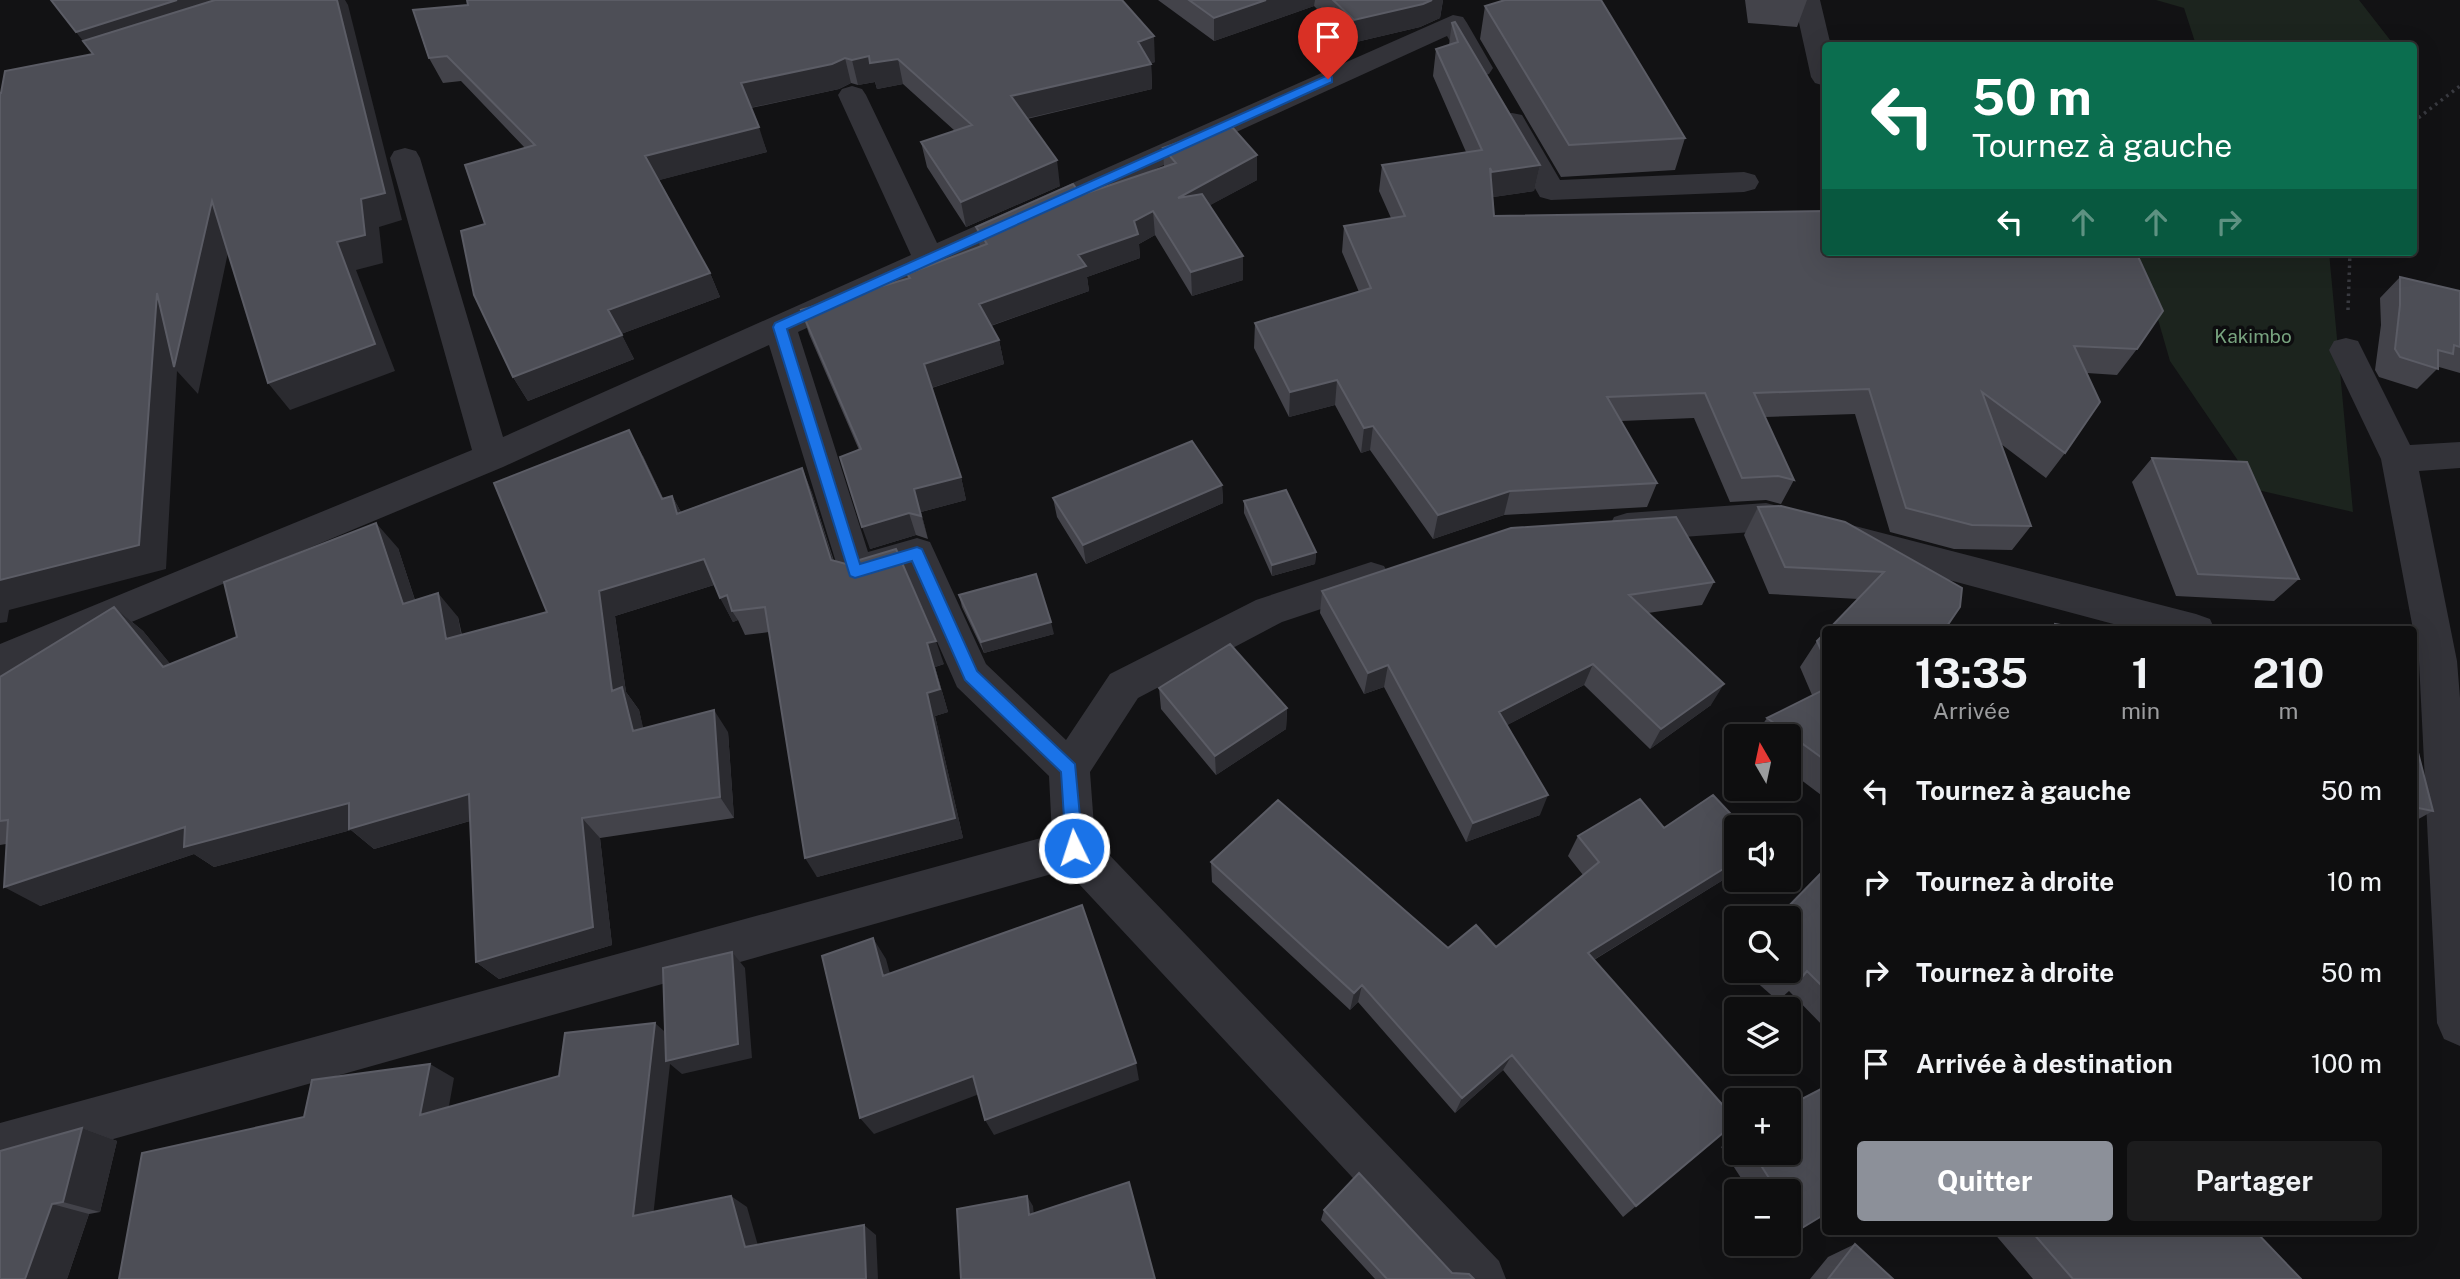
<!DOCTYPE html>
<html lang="fr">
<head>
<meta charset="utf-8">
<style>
  body { margin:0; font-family:"Public Sans",sans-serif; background:#1c1c1d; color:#f1f3f6; height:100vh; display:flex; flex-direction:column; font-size:26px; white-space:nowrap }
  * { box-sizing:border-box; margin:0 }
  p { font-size:23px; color:#9b9c9e }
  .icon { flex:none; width:38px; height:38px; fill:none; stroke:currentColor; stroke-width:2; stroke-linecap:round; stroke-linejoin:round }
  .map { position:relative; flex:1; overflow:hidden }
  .panel { position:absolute; left:1822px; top:626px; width:595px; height:609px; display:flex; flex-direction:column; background:#0e0e0f; border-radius:7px; box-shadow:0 7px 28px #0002,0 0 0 2px #2e2e2f }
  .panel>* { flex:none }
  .guide { position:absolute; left:1822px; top:42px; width:595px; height:214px; border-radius:7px; box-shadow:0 7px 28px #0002,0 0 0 2px #2e2e2f; background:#0b6e4f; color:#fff; overflow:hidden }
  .needle { width:46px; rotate:351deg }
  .tools { position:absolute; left:1724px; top:724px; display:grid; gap:14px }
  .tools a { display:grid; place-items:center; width:77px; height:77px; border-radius:7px; background:#0e0e0f; box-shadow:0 7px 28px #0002,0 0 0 2px #2e2e2f; font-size:35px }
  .pin { position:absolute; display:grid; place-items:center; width:60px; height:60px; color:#fff; margin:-72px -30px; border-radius:50% 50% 50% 0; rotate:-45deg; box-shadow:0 0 7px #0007 }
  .pin .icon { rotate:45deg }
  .me { position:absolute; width:77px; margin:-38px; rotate:356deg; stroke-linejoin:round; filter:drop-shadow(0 0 5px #0008) }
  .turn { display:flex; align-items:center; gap:24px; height:147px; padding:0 35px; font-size:32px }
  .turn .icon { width:91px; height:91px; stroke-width:2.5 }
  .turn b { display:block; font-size:49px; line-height:60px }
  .lanes { display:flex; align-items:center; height:66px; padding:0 35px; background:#0003; justify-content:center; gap:35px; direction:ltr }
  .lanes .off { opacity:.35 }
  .eta { display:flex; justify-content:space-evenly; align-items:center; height:119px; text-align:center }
  .eta b { font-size:42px; font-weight:700; line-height:49px }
  .primary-button { display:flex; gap:14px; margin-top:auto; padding:14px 35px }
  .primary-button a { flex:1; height:80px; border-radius:7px; background:#8c9099; color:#fff; font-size:28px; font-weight:700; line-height:80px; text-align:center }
  .primary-button a+a { background:#1c1c1d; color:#f1f3f6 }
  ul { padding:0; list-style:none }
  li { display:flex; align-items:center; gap:21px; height:91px; padding:0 35px }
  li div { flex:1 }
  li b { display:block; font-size:26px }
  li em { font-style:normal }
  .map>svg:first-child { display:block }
  .green { fill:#1c241e }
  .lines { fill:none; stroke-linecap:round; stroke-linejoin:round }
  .path { stroke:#393a40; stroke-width:3.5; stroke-dasharray:2.5 4.5; stroke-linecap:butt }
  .minor { fill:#333339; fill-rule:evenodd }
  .wall { fill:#43434a }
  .shaded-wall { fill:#2b2b30 }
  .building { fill:#4d4e56; stroke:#5b5c65; stroke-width:2 }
  .route { fill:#1a73e8; stroke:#114b97; stroke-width:2 }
  .labels { text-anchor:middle; stroke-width:7; stroke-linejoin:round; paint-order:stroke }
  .park-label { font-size:19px; fill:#78a37f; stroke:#0d0d0f }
</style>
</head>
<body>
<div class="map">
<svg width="2460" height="1279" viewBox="0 0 2460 1279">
  <rect width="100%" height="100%" fill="#121214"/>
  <!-- green -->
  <path class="green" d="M2156,0H2359L2394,45H2196L2184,8Z
    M2124,252H2329L2353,512L2258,490L2170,361L2153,302Z"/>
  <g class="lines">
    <!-- path -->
    <path class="path" d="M2413,122L2460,86
      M2348,310L2350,252"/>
    <!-- minor -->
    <path class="minor" d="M1794,0H1820L1831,46H1825V86L1815,83L1811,77Z
      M1453,15L1463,17L1467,23L1493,68L1489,74L1479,77L1469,74L1447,36L798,332L868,552L917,538L930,542L986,664L1066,740L1110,674L1256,600L1371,562L1384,566L1390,577L1384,588L1282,622L1138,698L1090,772L1095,840L1499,1261L1506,1279H1447L1066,870L0,1171V1123L1052,835L1049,776L957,687L906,571L855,586L842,582L769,345L503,467L0,677V644L472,450L390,158L394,151L405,148L416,151L420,158L503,437L911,255L838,95L842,89L852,86L862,89L866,95L937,243Z
      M1512,113L1522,115L1560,180L1744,172L1755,175L1759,182L1755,189L1744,192L1551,200L1540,197L1497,122L1502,115Z
      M2346,338L2358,341L2410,445L2460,442V468L2419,471L2457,661L2460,698V1046L2444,1039L2437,1023L2419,661L2381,459L2329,350L2334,341Z
      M1766,503L2196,614L2210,619L2215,630H2136L1766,531L1627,541L1614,537L1609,527L1614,517L1627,513Z"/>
  </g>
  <!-- wall -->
  <path class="wall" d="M1158,0H1443L1440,18L1420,27L1352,43L1314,6L1214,41Z
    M1745,0H1807L1797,27L1748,23Z
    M468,5L1155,62L1151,63L1152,89L1027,119L1060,186L966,227L927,167L921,142L955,131L903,84L877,89L875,82L858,85L851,83L839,89L751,108L767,152L659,180L710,273L720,297L621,334L634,359L528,401L513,377L485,224L525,148L461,81L443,83L429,58Z
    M1485,6L1685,138L1675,170L1561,177L1480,39Z
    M1452,23L1540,165L1534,191L1493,197L1494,216L2137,349L2117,375L2087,373L2065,453L2046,478L2001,444L2031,526L2012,550L1954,549L1890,532L1855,414L1765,417L1794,480L1781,504L1766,500L1730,502L1694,418L1621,421L1657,483L1647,507L1504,515L1433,539L1370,450L1361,453L1335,405L1289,417L1254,348L1255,323L1359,292L1342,252L1344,226L1391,218L1379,191L1382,165L1466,152L1433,76L1436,49L1449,45Z
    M1163,148L1257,155V180L1210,205L1243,280L1192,296L1155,235L1139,244L1140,258L1087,277L1089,291L991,326L999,340L1004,364L932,388L961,477L966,500L921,512L928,539L916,535L870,549L859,450L809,334L801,310L908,278L907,274L980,247L976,227L1081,195L1164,167Z
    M2400,277L2460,291V373L2439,367L2417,389L2379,377L2375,370L2381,325L2380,298Z
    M643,456L663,498L672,496L681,512L802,468L812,493L834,561L944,664L935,667L948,712L935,716L963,838L817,877L769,632L745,635L738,620L733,622L714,585L615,616L626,692L639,710L643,729L728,732L734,818L600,838L612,945L499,979L476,962L470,821L374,849L351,830L214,867L194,854L40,906L6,844L0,845V677L114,607L143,631L170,664L237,637L398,548L415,600L458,617L462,635L547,612Z
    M2152,458L2299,579L2274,601L2176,596L2132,482Z
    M1222,485L1223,503L1086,564L1057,517L1053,498Z
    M1244,501L1316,552L1315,564L1272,576L1244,513Z
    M1758,507L1845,522L1945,629L1858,599L1769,594L1744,535Z
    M1714,582L1702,605L1648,613L1711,705L1650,749L1584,685L1507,725L1540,815L1466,842L1384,687L1364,694L1320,613L1322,591Z
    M959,595L1054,634L984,653L962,607Z
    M1825,633V798L1788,770V737H1754L1767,718L1812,695L1800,667L1817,641Z
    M1159,688L1287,708L1286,729L1216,775L1161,709Z
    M2413,733L2433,811L2413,822Z
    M1664,828H1736V872L1594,960L1736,1122L1623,1217L1503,1070L1455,1113L1358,1002L1350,1010L1212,882L1211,862L1448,948L1496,947L1583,875L1568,856L1578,836Z
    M1825,869V1028L1789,991L1778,1001L1744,971H1788Z
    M82,1128L117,1141L100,1212L89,1214L67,1279H0Z
    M1736,1135V1153H1788L1825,1214L1788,1235V1192H1750L1721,1147Z
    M1324,1210L1452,1273L1474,1279H1375L1321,1220Z
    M1993,1232H2256L2301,1279H2033Z
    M1855,1244L1893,1279H1810L1828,1257Z"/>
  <!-- shaded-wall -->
  <path class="shaded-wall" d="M177,0H248L90,50L76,32Z
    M337,0H345L348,5L402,220L379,227L383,263L356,270L395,371L290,410L268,383L337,242Z
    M1266,0H1315L1314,6L1214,41V18Z
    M1432,0H1443L1440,18L1420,27L1352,43L1354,20Z
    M1154,36L1155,62L1147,65L1151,64L1152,89L1015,121L1011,96L1138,42Z
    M869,56L875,82L858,85L852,60Z
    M845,58L851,83L839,89L749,108L741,83Z
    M898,59L903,84L877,89L870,63Z
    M759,127L767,152L656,181L645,156Z
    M1257,155V180L1179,222L1178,198Z
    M1057,160L1060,186L966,227L961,202Z
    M1540,165L1534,191L1487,198L1492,172Z
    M212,201L233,229L198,394L177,371L166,569L9,610L7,622L0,623V580L157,293Z
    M1153,211L1155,235L1139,244L1140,258L1087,277L1089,291L984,328L979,304L1078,255Z
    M1243,256V280L1192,296L1191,272Z
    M710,273L720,297L621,334L608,310Z
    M622,335L634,359L528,401L513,377Z
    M999,340L1004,364L931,388L924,364Z
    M1337,380L1335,405L1289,417L1290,392Z
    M1373,426L1370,450L1361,453L1364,428Z
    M629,430L643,456L675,524L662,499Z
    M802,468L812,493L841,585L831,560Z
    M961,477L966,500L921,512L928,539L914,489Z
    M1222,485L1223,503L1086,564L1083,545Z
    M1510,491L1504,515L1433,539L1438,515Z
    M672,496L686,521L677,514Z
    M909,513L916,535L870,549L862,527Z
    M376,523L398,548L424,628L403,604Z
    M1316,552L1315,564L1272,576V565Z
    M704,559L717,584L615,616L626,692L639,710L649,753L633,731L612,691L599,591Z
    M438,593L458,617L466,662L446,639Z
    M727,595L732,611L738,620L733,622L720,598Z
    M114,607L143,631L192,690L163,667Z
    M1051,622L1054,634L984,653L981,642Z
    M936,641L944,664L935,667L948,712L935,716L963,838L817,877L805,858L927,643Z
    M1593,664L1584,685L1492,733L1499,712Z
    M1388,665L1384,687L1364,694L1368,673Z
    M1724,684L1711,705L1650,749L1661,729Z
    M1287,708L1286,729L1216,775L1215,756Z
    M714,710L728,732L734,818L720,797Z
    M469,794L490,815L374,849L351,830L214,867L194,854L40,906L4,887L185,827L349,803Z
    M1548,795L1540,815L1466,842L1473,823Z
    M582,818L600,838L612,945L499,979L476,962Z
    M1736,861V872L1577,970L1588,953Z
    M873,938L886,959L896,996L883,976Z
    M732,952L745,968L752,1058L682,1074L670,1064L652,1226L633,1216L655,1023L673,1039Z
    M1362,985L1358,1002L1350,1010L1354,993Z
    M1512,1055L1503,1070L1455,1113L1462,1098Z
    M1136,1063L1139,1080L994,1135L985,1120Z
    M430,1064L454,1078L445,1128L420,1115Z
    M973,1076L982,1093L874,1134L860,1118Z
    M82,1128L117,1141L100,1212L63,1202Z
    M731,1196L747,1207L761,1256L745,1247Z
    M1027,1196L1033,1206L1035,1225L1029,1215Z
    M52,1204L89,1214L67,1279H25Z
    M864,1225L876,1235L878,1279H866Z"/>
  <!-- building -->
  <path class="building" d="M51,0H177L76,32Z
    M215,0H337L385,193L361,199L365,235L337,242L375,344L268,383L212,201L174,367L157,293L139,545L0,580V93H1L5,71L93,54L83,41Z
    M467,0H1122L1154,36L1138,42L1151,64L1011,96L1057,160L961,202L921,142L972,125L898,59L870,63L869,56L852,60L845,58L832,64L741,83L759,127L645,156L710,273L608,310L622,335L513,377L474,295L461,231L485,224L465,165L535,145L447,56L429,58L413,10L468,5Z
    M1189,0H1266L1214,18Z
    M1333,0H1432L1423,4L1354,20Z
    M1505,0H1601L1685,138L1569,145L1485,6Z
    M1455,22L1540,165L1492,172L1490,168L1494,216L1825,211V252H2136L2163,311L2137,349L2074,346L2100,402L2065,453L1982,392L2031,526L1972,525L1906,508L1869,389L1754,393L1794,480L1778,476L1742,478L1705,393L1607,397L1657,483L1510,491L1438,515L1373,426L1364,428L1337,380L1290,392L1255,323L1371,288L1344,226L1405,216L1382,165L1482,150L1436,49L1458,42L1452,23Z
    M1995,42L2063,46H1996Z
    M1220,128H1233L1257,155L1178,198L1202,194L1243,256L1191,272L1153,211L1134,221L1138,234L1078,255L1086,266L979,304L999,340L924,364L961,477L914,489L921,516L909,513L862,527L840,457L861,449L801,310L910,278L907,274L987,244L976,227L1073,184L1081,195L1176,163L1163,148Z
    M2400,277L2460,291V347L2454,345L2453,354L2438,350V369L2400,357L2395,349L2400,305Z
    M629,430L662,499L672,496L677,514L802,468L831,560L846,564L896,549L936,641L927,643L940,689L927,693L955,818L805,858L765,607L732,611L727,595L720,598L704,559L599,591L612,691L622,687L633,731L714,710L720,797L582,818L593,927L476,962L469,794L349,829V803L184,847L185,827L4,887L8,820L0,821V677L114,607L163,667L237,637L224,582L376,523L403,604L438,593L446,639L547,612L494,483Z
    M1192,441L1222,485L1083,545L1053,498Z
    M2152,458L2247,462L2299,579L2198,574Z
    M1286,490L1316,552L1272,565L1244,501Z
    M1781,506L1845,522L1962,588L1960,607L1945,629L1946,630H1828L1884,572L1785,567L1758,507Z
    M1676,517L1714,582L1629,595L1724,684L1661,729L1593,664L1499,712L1548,795L1473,823L1388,665L1368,673L1322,591L1511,528Z
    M1036,574L1051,622L981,642L959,595Z
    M2055,624L2089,630H2053Z
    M1825,633V659L1817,641Z
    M1230,644L1287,708L1215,756L1159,688Z
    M1825,689V760L1767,718Z
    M2413,733L2433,811L2413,807Z
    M1713,795L1744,828H1736V861L1588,953L1736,1120V1122L1636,1206L1512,1055L1462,1098L1362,985L1354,993L1211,862L1278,800L1448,948L1476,925L1496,947L1599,862L1578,836L1640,799L1664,828Z
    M1825,869V989L1807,971L1797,983L1783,971H1788V919H1776Z
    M1082,905L1136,1063L985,1120L973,1076L860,1118L822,956L873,938L883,976Z
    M732,952L738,1044L666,1061L663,968Z
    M655,1023L633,1216L731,1196L745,1247L864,1225L866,1279H119L142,1153L304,1117L312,1080L430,1064L420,1115L559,1076L565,1033Z
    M1825,1087V1214L1802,1228L1788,1207V1192H1778L1753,1153H1788V1106Z
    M82,1128L63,1202L52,1204L25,1279H0V1151Z
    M1359,1173L1452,1273L1469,1274L1474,1279H1387L1324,1210Z
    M1129,1182L1155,1279H961L957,1209L1027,1196L1029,1215Z
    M2032,1232H2256L2301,1279H2073Z
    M1855,1244L1893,1279H1828Z"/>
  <!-- route -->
  <path class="route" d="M1328,75L1332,77V82L787,329L860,564L917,547L922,549L977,671L1075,764L1083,848L1081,854L1074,856L1068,854L1066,848L1061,772L965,680L912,561L855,578L850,576L773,327L775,323Z"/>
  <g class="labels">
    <!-- park labels -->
    <g class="park-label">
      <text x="2253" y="343">Kakimbo</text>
    </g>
  </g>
</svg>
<div class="tools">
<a><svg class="needle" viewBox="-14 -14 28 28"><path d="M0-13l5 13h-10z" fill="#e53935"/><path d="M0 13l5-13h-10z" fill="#9b9c9e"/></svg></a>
<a><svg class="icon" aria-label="sound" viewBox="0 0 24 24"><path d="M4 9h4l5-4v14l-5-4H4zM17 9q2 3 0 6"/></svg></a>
<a><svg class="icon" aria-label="search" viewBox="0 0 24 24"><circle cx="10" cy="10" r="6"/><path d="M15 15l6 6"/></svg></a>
<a><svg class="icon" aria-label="layers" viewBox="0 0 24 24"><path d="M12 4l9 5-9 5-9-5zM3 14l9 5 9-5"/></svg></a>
<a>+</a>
<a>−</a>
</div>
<div class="pin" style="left:1328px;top:79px;background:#d93025"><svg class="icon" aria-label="arrive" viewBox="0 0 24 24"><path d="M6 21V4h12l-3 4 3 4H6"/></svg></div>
<svg class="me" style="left:1074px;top:848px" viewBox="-20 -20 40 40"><circle r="17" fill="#1a73e8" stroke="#fff" stroke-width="3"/><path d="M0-11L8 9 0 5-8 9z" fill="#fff"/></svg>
<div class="guide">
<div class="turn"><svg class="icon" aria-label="left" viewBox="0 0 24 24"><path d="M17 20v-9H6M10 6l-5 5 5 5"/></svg><div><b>50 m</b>Tournez à gauche</div></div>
<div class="lanes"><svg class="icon" aria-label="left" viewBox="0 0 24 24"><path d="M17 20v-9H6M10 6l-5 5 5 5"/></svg><svg class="icon off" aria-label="ahead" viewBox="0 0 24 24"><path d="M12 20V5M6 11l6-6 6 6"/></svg><svg class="icon off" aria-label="ahead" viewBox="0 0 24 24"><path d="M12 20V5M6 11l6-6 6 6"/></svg><svg class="icon off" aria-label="right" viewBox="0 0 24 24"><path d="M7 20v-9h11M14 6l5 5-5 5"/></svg></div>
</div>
<section class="panel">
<div class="eta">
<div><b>13:35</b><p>Arrivée</p></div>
<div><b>1</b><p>min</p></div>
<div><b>210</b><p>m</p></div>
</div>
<ul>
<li><svg class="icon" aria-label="left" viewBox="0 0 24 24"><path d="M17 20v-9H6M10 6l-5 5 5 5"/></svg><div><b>Tournez à gauche</b></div><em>50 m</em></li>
<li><svg class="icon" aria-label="right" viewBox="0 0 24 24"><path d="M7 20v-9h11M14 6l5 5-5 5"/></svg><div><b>Tournez à droite</b></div><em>10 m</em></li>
<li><svg class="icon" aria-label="right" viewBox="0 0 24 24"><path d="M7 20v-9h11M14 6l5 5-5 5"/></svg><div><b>Tournez à droite</b></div><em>50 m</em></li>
<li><svg class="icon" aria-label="arrive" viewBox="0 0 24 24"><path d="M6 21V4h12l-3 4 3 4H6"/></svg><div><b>Arrivée à destination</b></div><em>100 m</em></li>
</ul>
<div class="primary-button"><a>Quitter</a><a>Partager</a></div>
</section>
</div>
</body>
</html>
